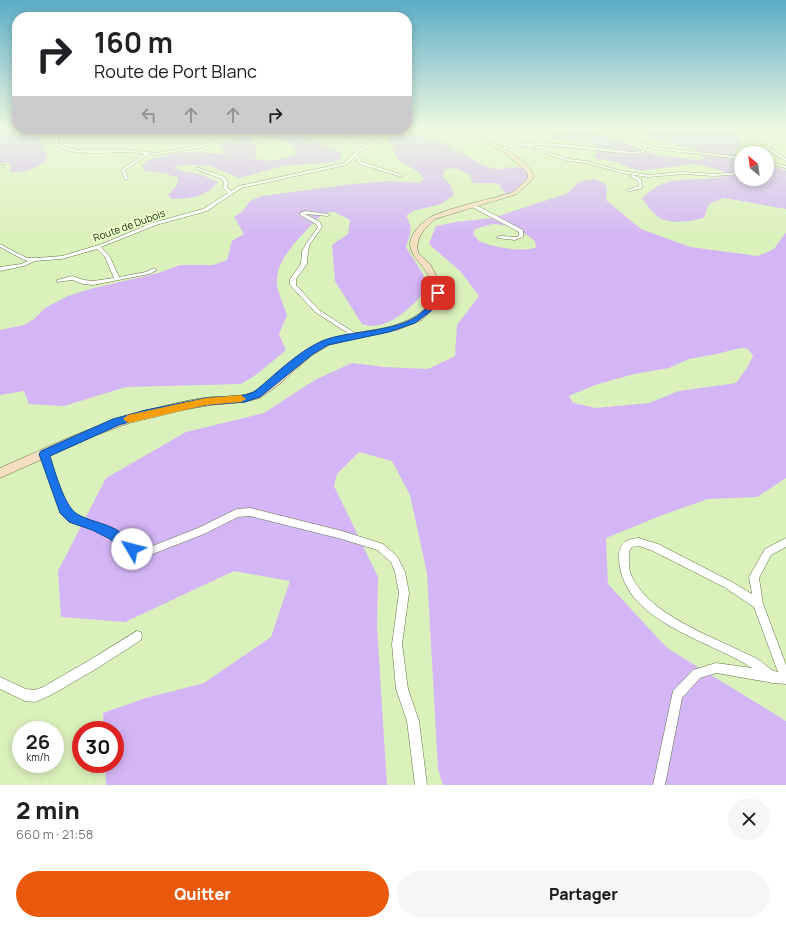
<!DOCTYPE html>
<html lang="fr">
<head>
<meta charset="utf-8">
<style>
  body { margin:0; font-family:Manrope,sans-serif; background:#f6f6f6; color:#202124; height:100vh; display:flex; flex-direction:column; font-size:15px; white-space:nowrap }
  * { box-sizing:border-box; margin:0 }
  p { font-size:13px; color:#757577 }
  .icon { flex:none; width:22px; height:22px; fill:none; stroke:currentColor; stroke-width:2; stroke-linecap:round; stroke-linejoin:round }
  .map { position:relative; height:785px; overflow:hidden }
  .sheet { display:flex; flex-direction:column; background:#fff; flex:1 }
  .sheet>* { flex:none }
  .guide { position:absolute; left:12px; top:12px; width:400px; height:122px; border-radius:16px; box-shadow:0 2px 10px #0003; background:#fff; color:#202124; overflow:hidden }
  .needle { width:26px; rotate:331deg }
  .buttons { position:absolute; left:734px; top:146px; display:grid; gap:8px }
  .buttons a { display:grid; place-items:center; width:40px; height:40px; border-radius:50%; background:#fff; box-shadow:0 2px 10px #0003; font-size:20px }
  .speed { position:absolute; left:12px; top:721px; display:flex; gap:8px; font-size:20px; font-weight:700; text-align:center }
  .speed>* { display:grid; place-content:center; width:52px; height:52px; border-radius:50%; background:#fff; box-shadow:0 2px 10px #0003; line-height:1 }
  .speed small { font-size:10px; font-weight:400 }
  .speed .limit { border:6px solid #d22; background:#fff; color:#111 }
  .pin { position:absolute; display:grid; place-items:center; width:34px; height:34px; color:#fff; margin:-17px; border-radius:8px; box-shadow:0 2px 6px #0006 }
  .me { position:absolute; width:44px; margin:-22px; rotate:307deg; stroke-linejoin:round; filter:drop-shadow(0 0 3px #0008) }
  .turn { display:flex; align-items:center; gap:14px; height:84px; padding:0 16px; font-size:18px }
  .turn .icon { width:52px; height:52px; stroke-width:2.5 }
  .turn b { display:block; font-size:28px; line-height:34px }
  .lanes { display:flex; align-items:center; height:38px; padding:0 16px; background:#0003; justify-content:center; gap:20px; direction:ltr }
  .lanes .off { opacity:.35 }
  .round { display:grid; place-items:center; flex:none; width:42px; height:42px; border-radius:21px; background:#f6f6f6 }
  .summary { display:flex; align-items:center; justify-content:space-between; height:68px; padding:0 16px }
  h1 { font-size:24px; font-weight:800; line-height:30px }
  .cta { display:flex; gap:8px; margin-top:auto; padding:8px 16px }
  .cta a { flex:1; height:46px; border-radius:24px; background:#ea580c; color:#fff; font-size:16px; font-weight:800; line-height:46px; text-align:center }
  .cta a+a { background:#f6f6f6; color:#202124 }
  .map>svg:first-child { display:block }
  .green { fill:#d4b5f5; fill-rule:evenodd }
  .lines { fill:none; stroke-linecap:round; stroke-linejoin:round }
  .street-casing { stroke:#617444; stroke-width:1 }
  .secondary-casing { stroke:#617444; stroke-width:1 }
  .street { fill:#fff; fill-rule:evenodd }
  .secondary { fill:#f6dec1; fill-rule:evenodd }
  .route { fill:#1a73e8; stroke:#114b97 }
  .slow { fill:#f59e0b }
  .labels { text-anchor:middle; stroke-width:4; stroke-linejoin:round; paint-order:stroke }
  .far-street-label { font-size:10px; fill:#252d19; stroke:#e8ffc9 }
</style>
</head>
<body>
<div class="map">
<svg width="786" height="785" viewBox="0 0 786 785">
  <rect width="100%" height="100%" fill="#dbf1bc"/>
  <!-- green -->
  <path class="green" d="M0,128C17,128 36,126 44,145C46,151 47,154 46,161C35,169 25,173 11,172L10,163H0Z
    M579,128H590L655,155L699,160L704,158L695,150L654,139L626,128H748L739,133L743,146L731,152L741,157V179H767V165L786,170V209L724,198L709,204L704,218C691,221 668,226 656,215C651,211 646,204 642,198C647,194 653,188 660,185C679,176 704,182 724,176L723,171L695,164L638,171L615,162L594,158L596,154V145L554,138L539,133L540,129L566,132Z
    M257,129H309L301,131L302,135L340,152L342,158L335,162L283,166L240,178L210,166L184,165L175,167L182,171L202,175L218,182C207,197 189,199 172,199L168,195L177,185L178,178L164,173L144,171L142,165L151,159L176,153L191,152L226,154L220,145C231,138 242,132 253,139L257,151L255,158C269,164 283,159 296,154L295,148C278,135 267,138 248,134Z
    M320,129H365L366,134L351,137Z
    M403,132C420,134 438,139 453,148C467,155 477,164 492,168C499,171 503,168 510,167C515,167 521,168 526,168L529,177C519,191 506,195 490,199L506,193L500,188L501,186L496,183H473L470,175L455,168L444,170L443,177L450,184L454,195L441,204L413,211L406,216C414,228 410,235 406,247L426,279L427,289C413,306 387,333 362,324L335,281L332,245L348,234L350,220L334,212L323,213C306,232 274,257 277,285C279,295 284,306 287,315L279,334L286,350L257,374L241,384L126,387L64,406L29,404L24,391L0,395V330L24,325L34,319L45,308L68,296L94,288L158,273L180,265H213L227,260L232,241L244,234L234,217L243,211L250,201L262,196L352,184L390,181L419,183L424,178C410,162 395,166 392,144L386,140L392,136Z
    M595,179L603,182L607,187L606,200L641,229L690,247L758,256L774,249L786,232V478L757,497L708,499L665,514L606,538L608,584L667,648L786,721V785H443L438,769L427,573L410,495L392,461L359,452L337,474L334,486L378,577L377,627L387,785H106L105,764H115V730H104L103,713L146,698L204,683L271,637L290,581L234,571L125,622L61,617L58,571L106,478L186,432L264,413L315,380L352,363L384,367L428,369L455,356L457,325L479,296L461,272L429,244L436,226L456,222L492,218L566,194L581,181ZM492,224C509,224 522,230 535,241L536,247C526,253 490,247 479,241C477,239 475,236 473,234L475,229ZM741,348L748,349L753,356L747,368L736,383L679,391L649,403L596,408L573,403L569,396L595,385L634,374L669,368L689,359L716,354Z"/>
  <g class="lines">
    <!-- street casing -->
    <g class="street-casing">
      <path id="street" d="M443,128H447L450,137L445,141L443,140L446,137Z
        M486,128H491L506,134L475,137L473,136L499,133Z
        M592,128H597L654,147L741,157V159L654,149L647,147L644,153L632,154L543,145L529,146L569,159L586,161L622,171L648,175L682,172L714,174L741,172V174L714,176L682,174L648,177L622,173L586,163L568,161L524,146L511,147L503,150L501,149C522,136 605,149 632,152L642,151L644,146Z
        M775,128H779L784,133L769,147L786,158V161L767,150L765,147L780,133Z
        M47,129H51L57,134L84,129H92L58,136V143L66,148L79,150H128L156,153L202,145L238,129H243L204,147L156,155L149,154L125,170L128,179L126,180L124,179L122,169L145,154C138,153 132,152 126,152C107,152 68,157 55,144L54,135Z
        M386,129H400L427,132L425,133L389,130L382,140L362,150L357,155L362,162L402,175V177L359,164L355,157L346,165L241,188L207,211L156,225L101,247L110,257L119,277L146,272L154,268L157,270L149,274L93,285L83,284L72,280L57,282V280L72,276L84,280L93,281L114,278L105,257L97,249L62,259L35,261L24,266L0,271V267L21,264L28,261L24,260L0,247V244L27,258H37L62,256L102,244L152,223L203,209L228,193L223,188L224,182L222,179L196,169V167L225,177L228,182L227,188L231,191L239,186L344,163L360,148L380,138Z
        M767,162L786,166V168L767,164Z
        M3,165H4V167L0,168V166Z
        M631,175H633L641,179L642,188L627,192V190L639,186L638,181L631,177Z
        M472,205H476L523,230V237L515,240L497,238V237C503,234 511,239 519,236V232L472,207Z
        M305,211L328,214L330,215L328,216L305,214L320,222L322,227L310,244L308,251L307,264L296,279V285L319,310L358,335L359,336L358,337H354L315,312L290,285V279L301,264L302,251L306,244L318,227L316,224L300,215V213Z
        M44,451L47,452L48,454L67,507L76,515L98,523L117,532L127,543L139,548L150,547L198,528L237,509L250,508L342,531L380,543L383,544L397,556L405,572L409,593L402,644L408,689L419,721L427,785H415L407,721L396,689L392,644L399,593L395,572L391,562L377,550L342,539L250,516L238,517L204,534L150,555L139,557L121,549L111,538L92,529L70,521L61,512L40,454L41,452Z
        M639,538L658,544L730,581L752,594L749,577L765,549L786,538V547L771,555L759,578L763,604L786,665V684L774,683H772L768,682L716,673L700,678L682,698L665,785H653L673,691L693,670L716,663L752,668C708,639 618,621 619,555C620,542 627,539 639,538ZM639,546L653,551L724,587L754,607L778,672C772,671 768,667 763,663C758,659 753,656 747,654C711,636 648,614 631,575C628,567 629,559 629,551L632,547Z
        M137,631L141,632L142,636L141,640L96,669L51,695L35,702L25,701L0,689V677L26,689L35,690L43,687L88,661Z"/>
    </g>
    <!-- secondary casing -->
    <g class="secondary-casing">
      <path id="secondary" d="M457,128H463C481,137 531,157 534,178L517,194L435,219L424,230L419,238L417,248L419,254L430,264L437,277L441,294L436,306L422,320L397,330L352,339L329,345L311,356L277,386L260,398L244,402L211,405L183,410L129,423L94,436L0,478V468C50,446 99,422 152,409C172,404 192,399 212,397C225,396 240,398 253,392C280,380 296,351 324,341C357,328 395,334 424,310C428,306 431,302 432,296C439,262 384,255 426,220C437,211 481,201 497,197C502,195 509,194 513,192C519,188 523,182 528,178L527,172L504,152Z"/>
    </g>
    <!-- street -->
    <use href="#street" class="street"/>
    <!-- secondary -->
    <use href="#secondary" class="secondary"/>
  </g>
  <!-- sky -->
  <linearGradient id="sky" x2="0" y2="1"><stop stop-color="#5cacc7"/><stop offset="0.54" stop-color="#eff9e1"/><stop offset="1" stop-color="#eff9e1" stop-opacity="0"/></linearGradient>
  <rect width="786" height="238" fill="url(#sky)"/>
  <!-- route -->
  <path class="route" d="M435,292L441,293L431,311L415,323L389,332L328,345L313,354L260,397L245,402L206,405L146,417L119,425L50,456C55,471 64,506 77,514C86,520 105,523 117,530C124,535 128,541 136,545L138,549L136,553L132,555L120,550L110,539L92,530L69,522L60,513L39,454L41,451L113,419L146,410L206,398L245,395L254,392C275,375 297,352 322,341C350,329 405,334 426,308C430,303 432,297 435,292Z"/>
  <!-- slow -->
  <path class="slow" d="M241,395L246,399L241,402L206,405L128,423L123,419L128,415L206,398Z"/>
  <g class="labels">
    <!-- far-street labels -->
    <g class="far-street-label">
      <text transform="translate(129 225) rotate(-20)" y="4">Route de Dubois</text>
    </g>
  </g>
</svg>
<div class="buttons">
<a><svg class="needle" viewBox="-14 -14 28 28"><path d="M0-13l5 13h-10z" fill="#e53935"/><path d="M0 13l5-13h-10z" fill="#757577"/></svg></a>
</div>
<div class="speed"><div>26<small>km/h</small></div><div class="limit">30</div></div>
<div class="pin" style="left:438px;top:293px;background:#d93025"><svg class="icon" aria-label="arrive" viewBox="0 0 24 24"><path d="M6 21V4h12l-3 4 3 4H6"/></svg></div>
<svg class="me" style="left:132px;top:549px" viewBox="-20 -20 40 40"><circle r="19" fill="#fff"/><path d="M0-13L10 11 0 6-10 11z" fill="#1a73e8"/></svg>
<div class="guide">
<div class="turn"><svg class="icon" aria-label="right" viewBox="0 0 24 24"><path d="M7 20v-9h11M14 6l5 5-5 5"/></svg><div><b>160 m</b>Route de Port Blanc</div></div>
<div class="lanes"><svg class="icon off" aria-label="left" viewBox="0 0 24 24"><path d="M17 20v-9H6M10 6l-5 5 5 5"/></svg><svg class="icon off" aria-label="ahead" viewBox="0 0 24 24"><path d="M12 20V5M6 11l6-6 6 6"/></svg><svg class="icon off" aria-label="ahead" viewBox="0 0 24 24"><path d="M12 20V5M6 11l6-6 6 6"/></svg><svg class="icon" aria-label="right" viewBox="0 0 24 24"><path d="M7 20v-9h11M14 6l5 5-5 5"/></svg></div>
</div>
</div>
<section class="sheet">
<div class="summary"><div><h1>2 min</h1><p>660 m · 21:58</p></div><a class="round"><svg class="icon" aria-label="close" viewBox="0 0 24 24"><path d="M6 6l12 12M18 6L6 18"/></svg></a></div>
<div class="cta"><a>Quitter</a><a>Partager</a></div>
</section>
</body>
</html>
